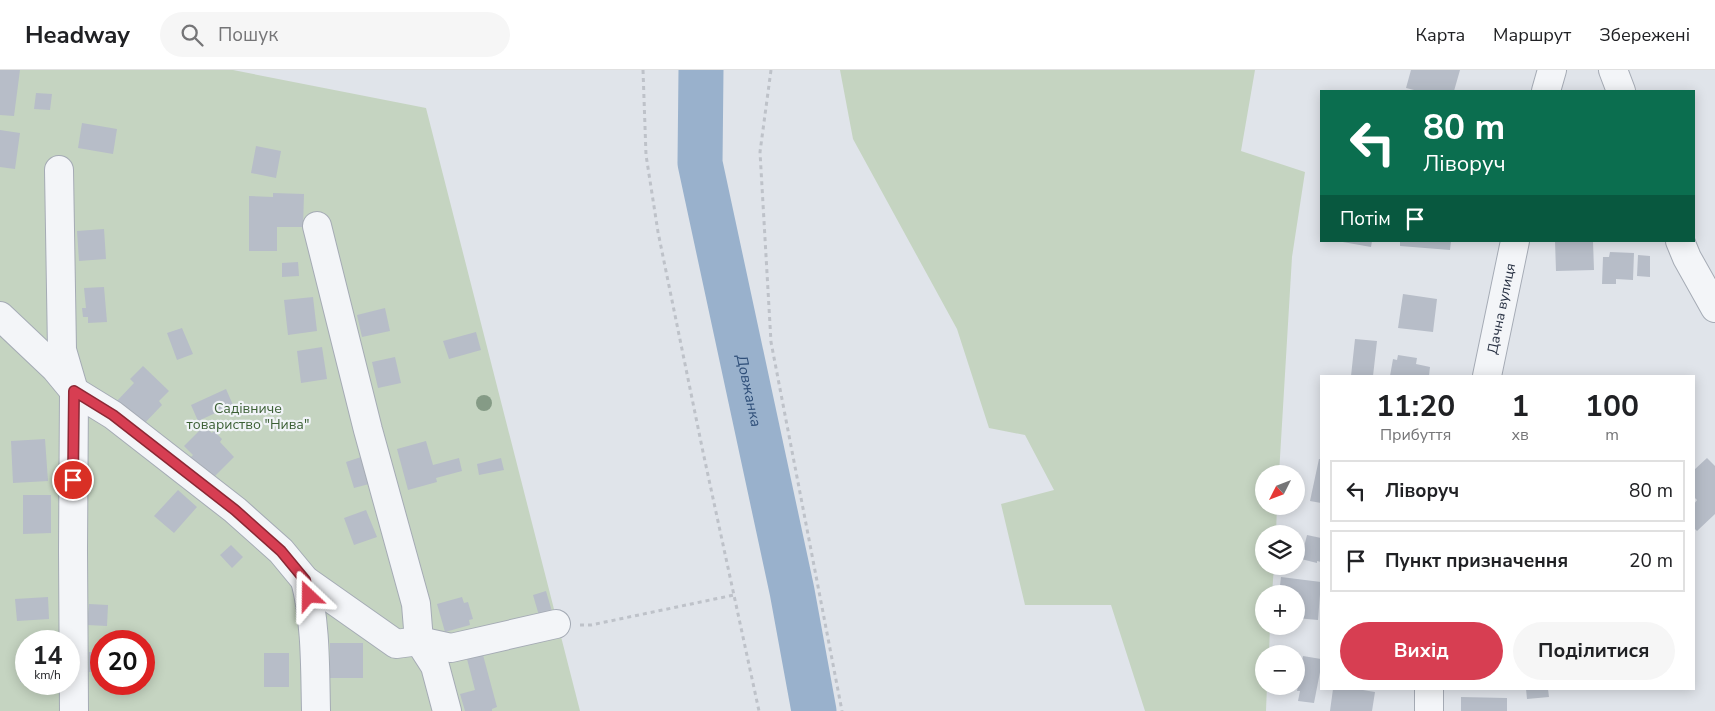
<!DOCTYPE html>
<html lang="uk">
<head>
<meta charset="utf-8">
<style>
  body { margin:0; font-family:"Nunito Sans",sans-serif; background:#f6f6f6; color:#202124; height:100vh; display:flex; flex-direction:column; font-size:19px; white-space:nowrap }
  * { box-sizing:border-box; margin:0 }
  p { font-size:16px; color:#757577 }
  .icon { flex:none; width:28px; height:28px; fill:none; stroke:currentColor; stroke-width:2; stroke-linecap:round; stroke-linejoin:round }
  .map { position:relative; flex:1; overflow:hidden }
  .sheet { position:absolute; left:1320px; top:305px; width:375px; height:315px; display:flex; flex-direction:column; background:#fff; border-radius:0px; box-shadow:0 2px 12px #0003 }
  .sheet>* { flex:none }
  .guide { position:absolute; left:1320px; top:20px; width:375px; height:152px; border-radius:0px; box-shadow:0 2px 12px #0003; background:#0b6e4f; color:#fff; overflow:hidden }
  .needle { width:32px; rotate:228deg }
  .buttons { position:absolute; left:1255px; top:395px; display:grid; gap:10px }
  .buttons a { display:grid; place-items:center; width:50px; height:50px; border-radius:50%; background:#fff; box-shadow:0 2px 12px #0003; font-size:25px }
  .speed { position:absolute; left:15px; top:560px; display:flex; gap:10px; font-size:25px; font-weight:700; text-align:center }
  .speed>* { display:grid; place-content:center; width:65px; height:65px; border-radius:50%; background:#fff; box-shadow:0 2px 12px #0003; line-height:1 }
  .speed small { font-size:12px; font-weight:400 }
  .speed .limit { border:8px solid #d22; background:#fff; color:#111 }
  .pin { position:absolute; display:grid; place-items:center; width:42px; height:42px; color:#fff; margin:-21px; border:2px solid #fff; border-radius:50%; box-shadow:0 1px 5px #0007 }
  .me { position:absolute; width:55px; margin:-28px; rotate:337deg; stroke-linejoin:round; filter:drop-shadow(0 0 4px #0008) }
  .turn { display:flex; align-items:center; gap:18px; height:105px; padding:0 20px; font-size:22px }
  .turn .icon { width:65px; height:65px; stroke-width:2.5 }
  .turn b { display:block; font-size:35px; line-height:42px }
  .then { display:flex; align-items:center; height:48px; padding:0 20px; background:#0003; gap:10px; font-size:19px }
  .eta { display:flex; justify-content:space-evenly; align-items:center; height:85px; text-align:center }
  .eta b { font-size:30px; font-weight:700; line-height:35px }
  .cta { display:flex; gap:10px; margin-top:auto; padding:10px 20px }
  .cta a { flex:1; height:58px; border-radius:30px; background:#d73e52; color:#fff; font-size:20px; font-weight:700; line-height:58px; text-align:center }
  .cta a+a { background:#f6f6f6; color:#202124 }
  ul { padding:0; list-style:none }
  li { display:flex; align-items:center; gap:15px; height:62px; margin:0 10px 8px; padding:0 10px; border:2px solid #e0e0e0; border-radius:0px }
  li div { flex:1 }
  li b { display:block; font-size:19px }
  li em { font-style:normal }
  header { display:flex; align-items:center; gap:30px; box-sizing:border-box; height:70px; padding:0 25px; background:#fff; border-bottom:1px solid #e0e0e0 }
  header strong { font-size:24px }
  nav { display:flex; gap:28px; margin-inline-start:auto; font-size:18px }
  .search { width:350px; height:45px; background:#f6f6f6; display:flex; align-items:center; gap:12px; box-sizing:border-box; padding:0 18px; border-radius:28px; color:#757577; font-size:19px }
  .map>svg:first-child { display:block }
  .green { fill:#c5d4c1; fill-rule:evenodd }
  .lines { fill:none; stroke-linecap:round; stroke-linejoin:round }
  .river { stroke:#99b1cc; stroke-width:45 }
  .building { fill:#b7bdc8 }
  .minor-casing { stroke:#a5abb5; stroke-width:30 }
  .path { stroke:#bec2c9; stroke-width:3; stroke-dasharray:4 4; stroke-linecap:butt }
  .minor { stroke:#f3f5f8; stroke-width:28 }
  .tree { fill:#859b86 }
  .route-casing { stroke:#8c2835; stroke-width:12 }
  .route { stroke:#d73e52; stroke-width:9 }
  .labels { text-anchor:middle; stroke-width:4.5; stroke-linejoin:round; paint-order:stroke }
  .street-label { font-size:14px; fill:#283143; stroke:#f0f3f7 }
  .park-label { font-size:14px; fill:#3b5f34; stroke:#f0f3f7 }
  .water-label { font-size:15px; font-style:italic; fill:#2f4f79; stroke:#f0f3f7 }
</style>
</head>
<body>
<header>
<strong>Headway</strong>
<div class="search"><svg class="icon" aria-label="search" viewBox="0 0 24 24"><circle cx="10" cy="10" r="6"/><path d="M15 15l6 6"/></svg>Пошук</div>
<nav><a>Карта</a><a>Маршрут</a><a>Збережені</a></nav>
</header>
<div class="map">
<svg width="1715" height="641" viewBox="0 0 1715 641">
  <rect width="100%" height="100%" fill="#e0e4ea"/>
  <!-- green -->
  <path class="green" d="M0,0H233L426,38L580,641H0ZM26,571H69V614H26ZM101,571H144V614H101Z
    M840,0H1255L1241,81L1305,102L1292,187L1279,404H1264V436H1277L1276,464H1264V496H1274L1272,524H1264V556H1270L1269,584H1264V616H1267L1266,641H1145L1111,535H1025L1001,434L1054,420L1025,365L989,358L957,259L853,69Z"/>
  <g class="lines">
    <!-- river -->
    <path class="river" id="s1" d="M701,0L700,93L792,521L814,641"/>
  </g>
  <!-- building -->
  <path class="building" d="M0,0H20L14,46L0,45Z
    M1411,0H1460L1454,21H1418L1406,18Z
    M36,23L52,24L50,40L34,39Z
    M82,53L117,59L113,84L78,78Z
    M0,60L20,63L15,99L0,97Z
    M256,76L281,81L276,108L251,103Z
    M273,123L304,124L303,157H277V181H249V126L273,127Z
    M104,159L106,189L79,191L77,161Z
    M1337,171H1372L1371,177Z
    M1400,171H1451L1450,180L1400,176Z
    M1555,171H1593L1594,200L1556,201Z
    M1610,182L1634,183L1633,210L1616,209V214H1602L1603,187H1609Z
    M1638,185L1650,186V207L1637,206Z
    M298,192L299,206L282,207V193Z
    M104,217L107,252L88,253V247H83L82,238H86L84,218Z
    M1403,224L1437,229L1433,262L1398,258Z
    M313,227L317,261L288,265L284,230Z
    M385,238L390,261L362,267L357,245Z
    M182,258L193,284L177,290L167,263Z
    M476,262L481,280L449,289L443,271Z
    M1355,269L1377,271L1373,306H1351Z
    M322,277L327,309L301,313L297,281Z
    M1398,285L1417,288L1416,294L1430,297L1429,306H1390L1393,289L1397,290Z
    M395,287L401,313L378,318L372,292Z
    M143,296L169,321L159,331L162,335L141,357L116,332L134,313L130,309Z
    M226,319L233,335L198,351L191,335Z
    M204,356L212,363L214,361L222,369L220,372L234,387L214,407L200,394L197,397L189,389L193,385L184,376Z
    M45,369L48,411L13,413L11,371Z
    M426,371L433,395L459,388L462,401L436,408L437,412L408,420L397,379Z
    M361,387L369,414L354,418L346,392Z
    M501,388L504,400L479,405L477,394Z
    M1707,388L1715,396V444L1697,461L1694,458V434L1697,430L1694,427V400Z
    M1319,389H1321V433L1310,431Z
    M178,420L197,437L174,463L154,446Z
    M23,425H51V463L23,464Z
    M366,440L377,467L354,475L344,448Z
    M1307,465L1321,468V492L1317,491V493L1301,489Z
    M231,475L243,487L232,498L220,485Z
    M1281,507L1321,512L1318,550L1296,548V524H1279Z
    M546,521L553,545L540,549L533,525Z
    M48,527L49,549L17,551L15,529Z
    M462,527L464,533L468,532L473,549L469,550L470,555L445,562L437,534Z
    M89,534L108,535L107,556L87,555Z
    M330,573H363V608H330Z
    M89,582H101V601L89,602Z
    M20,583H26V612H20Z
    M264,583H289V617H264Z
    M483,585L497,637L492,639V641H465L460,624L475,620L467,589Z
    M1303,586L1321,589V597L1314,633L1298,631L1300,621H1297Z
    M1333,619H1363V620L1375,622L1372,641H1330Z
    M1526,619H1548L1549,627L1527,629Z
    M1461,627L1507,628V641H1461Z"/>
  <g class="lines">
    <!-- minor casing -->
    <g class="minor-casing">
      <g id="minor">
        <path d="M1613,0L1621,21"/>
        <path d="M1546,21L1552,0"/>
        <path d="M59,100L62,280L74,321L73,481L74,641"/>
        <path d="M317,156L368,360L416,534L419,571L435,596L447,641"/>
        <path d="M1680,171L1687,188L1715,238"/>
        <path d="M0,246L55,298L74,321L113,345L235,440L281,481L305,510L396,574L419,571L451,578L556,554"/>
        <path id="s2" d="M1487,306L1515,171"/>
        <path d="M305,510C316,552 315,598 316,641"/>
        <path d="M1429,619V641"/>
      </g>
    </g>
    <!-- path -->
    <path class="path" d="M643,0L646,85L658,162L703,382L759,641
      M771,0L760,82L771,272L842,641
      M580,555H591L734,525"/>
    <!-- minor -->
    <use href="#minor" class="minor"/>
  </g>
  <!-- trees -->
  <circle class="tree" cx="484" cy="333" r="8"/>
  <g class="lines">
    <!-- route casing -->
    <g class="route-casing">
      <path id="route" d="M73,410L74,321L113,345L235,440L281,481L305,510L309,526"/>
    </g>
    <!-- route -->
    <use href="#route" class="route"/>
  </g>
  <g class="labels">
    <!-- street labels -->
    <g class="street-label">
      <text dy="5" stroke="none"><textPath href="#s2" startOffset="69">Дачна вулиця</textPath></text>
    </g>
    <!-- park labels -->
    <g class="park-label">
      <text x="248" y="343">Садівниче<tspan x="248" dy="16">товариство "Нива"</tspan></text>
    </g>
    <!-- water labels -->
    <g class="water-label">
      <text dy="5" stroke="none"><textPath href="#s1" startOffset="326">Довжанка</textPath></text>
    </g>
  </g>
</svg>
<div class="buttons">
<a><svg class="needle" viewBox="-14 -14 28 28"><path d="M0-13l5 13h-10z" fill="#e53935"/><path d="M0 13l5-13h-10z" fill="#757577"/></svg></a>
<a><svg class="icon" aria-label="layers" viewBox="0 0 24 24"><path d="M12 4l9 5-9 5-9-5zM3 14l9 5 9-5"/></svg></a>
<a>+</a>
<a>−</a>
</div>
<div class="speed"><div>14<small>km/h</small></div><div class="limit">20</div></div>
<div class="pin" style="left:73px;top:410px;background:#d93025"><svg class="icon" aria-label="arrive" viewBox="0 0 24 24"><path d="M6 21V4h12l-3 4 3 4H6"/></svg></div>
<svg class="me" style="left:309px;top:526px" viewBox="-20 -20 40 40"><path d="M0-17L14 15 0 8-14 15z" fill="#d73e52" stroke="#fff" stroke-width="4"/></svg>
<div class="guide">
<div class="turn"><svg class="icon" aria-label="left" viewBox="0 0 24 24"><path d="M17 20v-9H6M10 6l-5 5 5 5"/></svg><div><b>80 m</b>Ліворуч</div></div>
<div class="then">Потім<svg class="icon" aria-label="arrive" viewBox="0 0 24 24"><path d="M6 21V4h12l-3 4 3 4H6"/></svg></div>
</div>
<section class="sheet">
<div class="eta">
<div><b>11:20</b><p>Прибуття</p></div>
<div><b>1</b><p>хв</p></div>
<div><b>100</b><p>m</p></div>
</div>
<ul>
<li><svg class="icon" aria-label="left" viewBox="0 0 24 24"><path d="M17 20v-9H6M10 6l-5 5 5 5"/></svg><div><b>Ліворуч</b></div><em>80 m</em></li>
<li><svg class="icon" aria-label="arrive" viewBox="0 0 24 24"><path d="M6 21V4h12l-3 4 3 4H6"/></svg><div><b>Пункт призначення</b></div><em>20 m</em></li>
</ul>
<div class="cta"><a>Вихід</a><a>Поділитися</a></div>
</section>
</div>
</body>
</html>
